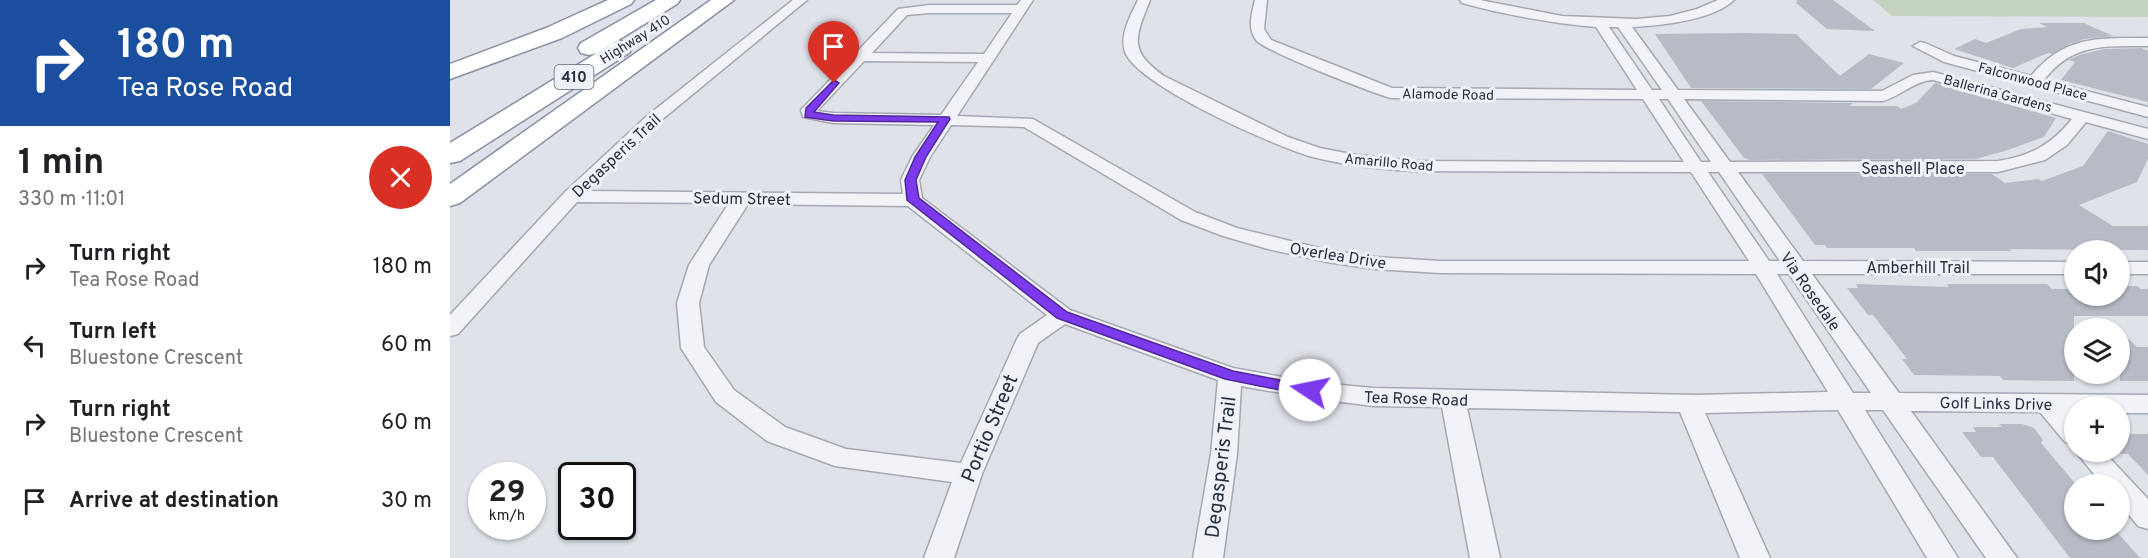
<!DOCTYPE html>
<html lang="en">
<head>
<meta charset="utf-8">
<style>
  body { margin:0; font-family:Overpass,sans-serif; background:#f2f2f2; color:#202124; height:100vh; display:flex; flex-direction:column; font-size:22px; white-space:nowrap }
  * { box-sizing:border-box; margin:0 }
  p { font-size:20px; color:#757577 }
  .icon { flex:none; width:33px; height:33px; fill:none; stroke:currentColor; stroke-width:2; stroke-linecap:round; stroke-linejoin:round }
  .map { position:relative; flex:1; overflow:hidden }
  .panel { display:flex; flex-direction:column; background:#fff; width:450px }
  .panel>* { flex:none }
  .hud { background:#1a4fa0; color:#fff; overflow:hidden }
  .buttons { position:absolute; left:1614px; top:240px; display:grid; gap:12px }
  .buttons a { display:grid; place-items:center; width:66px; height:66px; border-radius:50%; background:#fff; box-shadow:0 2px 4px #0004; font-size:30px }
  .speed { position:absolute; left:18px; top:462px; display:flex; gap:12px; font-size:30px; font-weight:700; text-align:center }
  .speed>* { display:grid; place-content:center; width:78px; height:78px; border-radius:50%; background:#fff; box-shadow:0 2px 4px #0004; line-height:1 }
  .speed small { font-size:15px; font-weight:400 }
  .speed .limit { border:3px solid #111; border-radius:9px; background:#fff; color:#111 }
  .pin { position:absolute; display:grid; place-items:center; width:51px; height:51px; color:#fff; margin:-62px -26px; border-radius:50% 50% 50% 0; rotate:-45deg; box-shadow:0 0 6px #0007 }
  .pin .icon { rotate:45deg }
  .me { position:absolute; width:66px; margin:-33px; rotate:281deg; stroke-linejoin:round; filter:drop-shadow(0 0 4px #0008) }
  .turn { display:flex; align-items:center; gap:21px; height:126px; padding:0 18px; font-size:27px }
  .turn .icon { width:78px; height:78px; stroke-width:2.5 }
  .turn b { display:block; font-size:42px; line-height:51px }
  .round { display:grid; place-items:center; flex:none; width:63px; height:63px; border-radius:32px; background:#f2f2f2 }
  .overview { display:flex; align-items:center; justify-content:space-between; height:102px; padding:0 18px }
  h1 { font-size:36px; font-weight:700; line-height:45px }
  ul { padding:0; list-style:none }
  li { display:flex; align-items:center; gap:18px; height:78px; padding:0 18px }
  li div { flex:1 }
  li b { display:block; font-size:22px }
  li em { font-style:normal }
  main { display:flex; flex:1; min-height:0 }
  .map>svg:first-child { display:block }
  .green { fill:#c3d3c0 }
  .building { fill:#b6bbc6 }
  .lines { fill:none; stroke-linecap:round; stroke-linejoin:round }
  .street-casing { stroke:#a4a8b3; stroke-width:3 }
  .highway-casing { stroke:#868ea0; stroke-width:3 }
  .street { fill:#f2f3f7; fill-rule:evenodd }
  .highway { fill:#fff; fill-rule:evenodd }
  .route { fill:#7c3aed; stroke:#51269a; stroke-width:1.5 }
  .labels { text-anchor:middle; stroke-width:6; stroke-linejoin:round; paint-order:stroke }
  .far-street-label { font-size:14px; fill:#272e40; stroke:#eef1f6 }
  .shield { fill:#eef1f6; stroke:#636877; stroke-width:1.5 }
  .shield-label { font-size:15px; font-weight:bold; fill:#272e40 }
  .street-label { font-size:16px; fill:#272e40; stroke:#eef1f6 }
  .near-street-label { font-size:20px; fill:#272e40; stroke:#eef1f6 }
</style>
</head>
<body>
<main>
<section class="panel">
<div class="hud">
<div class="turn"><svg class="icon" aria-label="right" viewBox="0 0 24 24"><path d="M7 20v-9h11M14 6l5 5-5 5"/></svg><div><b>180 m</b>Tea Rose Road</div></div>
</div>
<div class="overview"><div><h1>1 min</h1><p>330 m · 11:01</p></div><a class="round" style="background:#d93025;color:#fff"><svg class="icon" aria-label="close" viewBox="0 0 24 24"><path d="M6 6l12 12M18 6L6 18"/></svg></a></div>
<ul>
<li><svg class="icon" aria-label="right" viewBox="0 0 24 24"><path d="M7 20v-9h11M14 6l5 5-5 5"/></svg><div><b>Turn right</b><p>Tea Rose Road</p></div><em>180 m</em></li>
<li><svg class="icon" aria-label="left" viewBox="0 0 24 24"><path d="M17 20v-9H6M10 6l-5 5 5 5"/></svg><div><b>Turn left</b><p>Bluestone Crescent</p></div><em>60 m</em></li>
<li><svg class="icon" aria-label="right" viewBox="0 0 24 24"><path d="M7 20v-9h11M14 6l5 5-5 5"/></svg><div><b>Turn right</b><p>Bluestone Crescent</p></div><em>60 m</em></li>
<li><svg class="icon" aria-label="arrive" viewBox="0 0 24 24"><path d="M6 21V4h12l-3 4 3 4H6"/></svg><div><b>Arrive at destination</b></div><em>30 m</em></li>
</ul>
</section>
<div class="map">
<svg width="1698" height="558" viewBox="0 0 1698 558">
  <rect width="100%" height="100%" fill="#dfe2e9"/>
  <!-- green -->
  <path class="green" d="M1423,0H1698V17L1442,16Z"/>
  <!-- building -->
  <path class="building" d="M1346,0H1383L1425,31L1377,29L1345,2H1348Z
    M1589,23H1634L1663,36L1634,39L1619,44L1602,54L1598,53L1563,68L1504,49L1525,39L1536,43L1571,29L1597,27Z
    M1294,33L1346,34L1390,76L1419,54L1454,63L1421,89L1241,88L1205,34Z
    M1692,48L1698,51V102L1611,80L1625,62L1619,60L1629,55L1654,49Z
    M1485,83L1606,118L1594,137L1555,151L1526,159L1300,160L1294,158L1251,101L1403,103L1399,106H1447L1451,109L1466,103Z
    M1658,131L1698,144V159L1687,182L1629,205L1663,226H1698V250L1559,249L1562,251H1466L1464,248H1377L1375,245H1365L1312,174H1542L1555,183L1588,179L1592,181L1633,166Z
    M1406,284L1499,287L1497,284H1597L1602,289H1624V296H1670V286H1687L1691,289H1698V316H1624V381L1553,380L1550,376L1464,375L1452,359H1457L1423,315H1418L1397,288H1408Z
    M1670,331L1687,347H1698V381H1670Z
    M1549,424H1572L1584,428L1593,440L1591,443L1624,482V530L1667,532L1690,558H1620L1543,457H1531L1512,432H1526L1523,427H1552Z
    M1670,434H1698V475L1678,454H1670Z"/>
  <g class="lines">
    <!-- street casing -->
    <g class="street-casing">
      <path id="street" d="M343,0H357L209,122L138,191L453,194L451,180L462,157L484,125L383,123L353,117L351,110L448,9L479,5H567L571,0H583L507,116L583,119L745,212L787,228L877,250L925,257L990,261H1299L1241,172L963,171C928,169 893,165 859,156C823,145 688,86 675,52C669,35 681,15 688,0H700C685,38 678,50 714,76L838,137L870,148L906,155L963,161L1234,162L1193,99L941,98C923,93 814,51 806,40C797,28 802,13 805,0H817L814,29L821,40L942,88L1187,90L1146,27C1100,23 1056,15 1012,3L1010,0H1030L1112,16L1186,19L1220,16L1247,9L1268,0H1284C1264,20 1209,26 1182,27L1228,90L1432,91L1463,75L1483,72L1698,129V139L1636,122L1617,145L1595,160L1548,172H1288L1353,261L1624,262V274H1362L1449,393L1698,395V413H1670V406H1624V412H1619L1624,419V444L1615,442L1590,412L1461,411L1567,558H1536L1433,410H1415L1508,558H1477L1388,410L1255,413L1320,558H1290L1230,412L1017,408L1050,558H1020L992,407L923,406L860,398L791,386L787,454L773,558H743L761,454L768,380L615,324L588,343L532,474L504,558H474L502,482L385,466L317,441L266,402L231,348L227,303L239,265L279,203L127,202L8,334L0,336V315L115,192L197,116ZM479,13H562L534,54L422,53L457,15ZM1159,27H1168L1212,90H1202ZM414,61L528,62L491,115L383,113L367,111ZM1483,80L1622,119C1602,144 1581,156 1548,161L1280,162L1234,99L1433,101C1451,96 1464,81 1483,80ZM1209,99H1218L1261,162H1251ZM501,125L574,127L731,220L773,236L818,249L877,262L925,269L990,273L1306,274L1378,392L1245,395L923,388L860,382L783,368L620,310L472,198L469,180L480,157ZM1258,172H1269L1330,261H1319ZM298,204L458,206L597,315L570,334L567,339L511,463L396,449L335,427L284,390L254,347L249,303L259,265ZM1327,274H1339L1421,393H1403Z
        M1698,38V46C1655,46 1622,43 1594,80L1698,107V117L1494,62L1463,46L1470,42L1475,43L1504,56L1581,76C1615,35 1649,38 1698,38Z
        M1670,262H1698V274H1670Z
        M1626,452H1654L1698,499V529L1688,526L1670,504V484H1652Z"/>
    </g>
    <!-- highway casing -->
    <g class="highway-casing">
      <path id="highway" d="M158,0H184L181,4L112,38L0,79V64L96,28Z
        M206,0H230L227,4L147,53L139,55L131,53L128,48L131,43Z
        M261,0H284L10,203L0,206V184Z
        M171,41L179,43L182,48L179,53L10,161L0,163V143L163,43Z"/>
    </g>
    <!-- street -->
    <use href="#street" class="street"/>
    <!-- highway -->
    <use href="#highway" class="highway"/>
  </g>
  <!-- route -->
  <path class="route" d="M384,80L389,83L364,112L383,115L499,117L500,119L476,157L466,180L469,198L617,312L783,371L866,387L868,390L866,394L860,396L775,379L607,318L457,200L455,180L465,157L488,122L383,121L355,117L356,108Z"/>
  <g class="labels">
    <!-- far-street labels -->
    <g class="far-street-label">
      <text transform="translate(185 39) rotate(-32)" y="5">Highway 410</text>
      <text transform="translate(1583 81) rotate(15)" y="5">Falconwood Place</text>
      <text transform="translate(1548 93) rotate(15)" y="5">Ballerina Gardens</text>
      <text transform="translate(998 94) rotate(1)" y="5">Alamode Road</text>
      <text transform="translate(939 162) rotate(5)" y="5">Amarillo Road</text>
    </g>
    <!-- shield labels -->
    <rect class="shield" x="104.5" y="65" width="39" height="24" rx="4.5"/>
    <g class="shield-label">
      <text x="124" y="82">410</text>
    </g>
    <!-- street labels -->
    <g class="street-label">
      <text transform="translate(166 155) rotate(-43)" y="6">Degasperis Trail</text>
      <text x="1463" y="174">Seashell Place</text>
      <text transform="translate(292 198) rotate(1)" y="6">Sedum Street</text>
      <text transform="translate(888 255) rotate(9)" y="6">Overlea Drive</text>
      <text x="1468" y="273">Amberhill Trail</text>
      <text transform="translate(1361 291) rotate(55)" y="6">Via Rosedale</text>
      <text transform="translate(966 398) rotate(2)" y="6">Tea Rose Road</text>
      <text transform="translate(1546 403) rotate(1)" y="6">Golf Links Drive</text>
    </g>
    <!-- near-street labels -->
    <g class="near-street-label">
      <text transform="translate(539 428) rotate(-67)" y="7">Portio Street</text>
      <text transform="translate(770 467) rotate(-83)" y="7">Degasperis Trail</text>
    </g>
  </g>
</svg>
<div class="buttons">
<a><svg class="icon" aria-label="sound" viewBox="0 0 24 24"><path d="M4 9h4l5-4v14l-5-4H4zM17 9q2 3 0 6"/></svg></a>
<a><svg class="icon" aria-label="layers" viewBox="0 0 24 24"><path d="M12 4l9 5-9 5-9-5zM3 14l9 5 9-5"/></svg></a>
<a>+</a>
<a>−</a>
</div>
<div class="speed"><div>29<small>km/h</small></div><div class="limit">30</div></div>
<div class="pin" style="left:384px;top:83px;background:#d93025"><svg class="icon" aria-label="arrive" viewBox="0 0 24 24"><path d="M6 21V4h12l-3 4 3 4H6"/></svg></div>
<svg class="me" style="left:860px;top:390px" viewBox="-20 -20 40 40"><circle r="19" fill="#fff"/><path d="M0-13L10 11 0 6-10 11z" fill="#7c3aed"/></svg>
</div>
</main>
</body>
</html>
